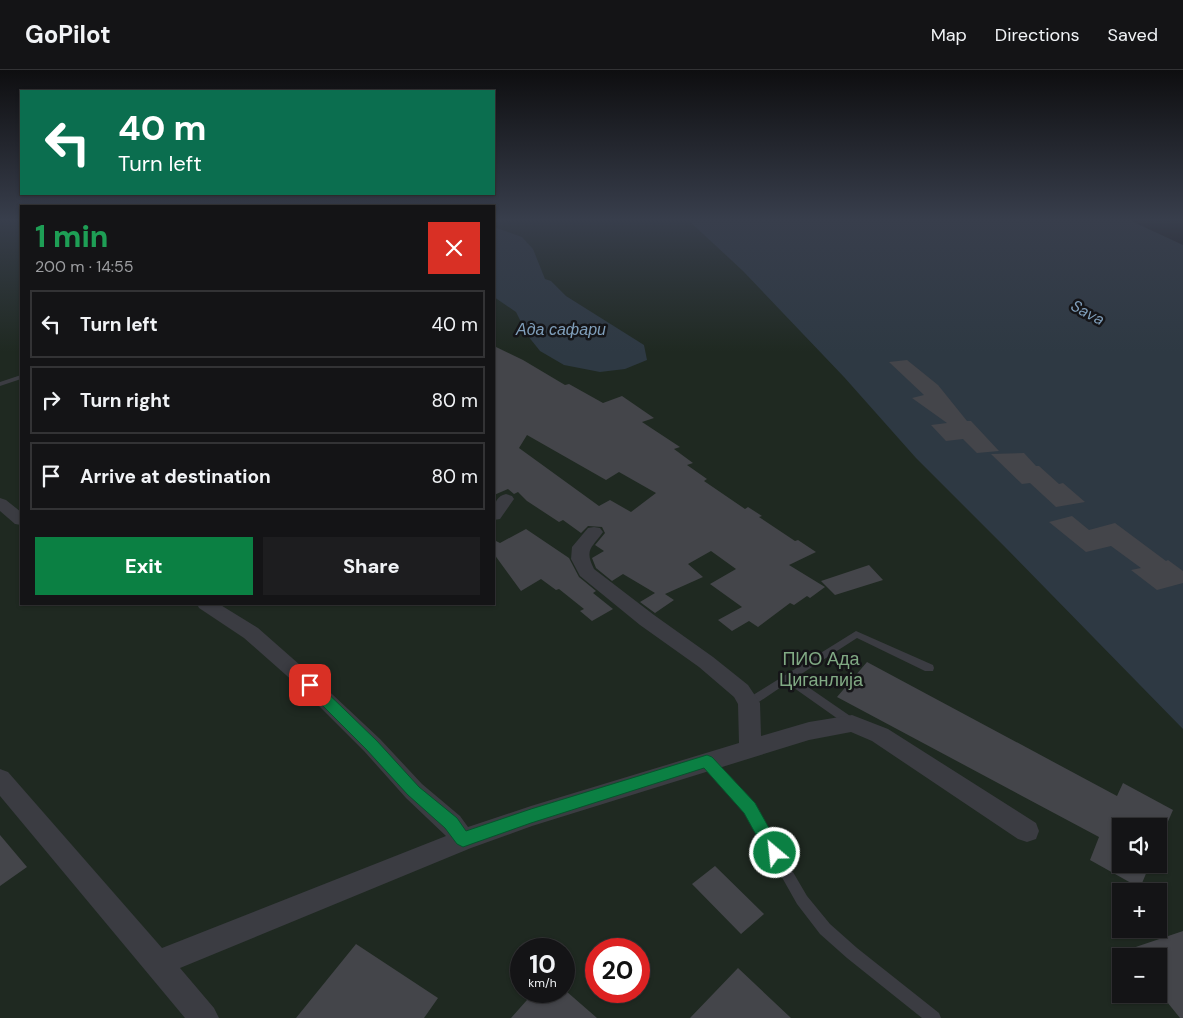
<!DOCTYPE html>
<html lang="en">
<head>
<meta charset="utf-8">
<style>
  body { margin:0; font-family:"DM Sans",sans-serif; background:#1d1d1f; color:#f1f3f6; height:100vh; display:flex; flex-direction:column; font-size:19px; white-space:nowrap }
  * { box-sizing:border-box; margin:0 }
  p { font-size:16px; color:#9d9ea1 }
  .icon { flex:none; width:28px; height:28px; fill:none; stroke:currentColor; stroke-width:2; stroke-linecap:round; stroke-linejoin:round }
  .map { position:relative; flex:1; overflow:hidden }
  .side { position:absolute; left:20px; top:135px; width:475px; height:400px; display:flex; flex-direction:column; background:#141416; border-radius:0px; box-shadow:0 1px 4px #0004,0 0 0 1px #333335 }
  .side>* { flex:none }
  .top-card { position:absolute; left:20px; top:20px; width:475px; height:105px; border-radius:0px; box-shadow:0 1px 4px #0004,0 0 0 1px #333335; background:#0b6e4f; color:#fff; overflow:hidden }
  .buttons { position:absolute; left:1112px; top:748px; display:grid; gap:10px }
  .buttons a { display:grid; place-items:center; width:55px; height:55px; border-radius:0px; background:#141416; box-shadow:0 1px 4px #0004,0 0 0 1px #333335; font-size:25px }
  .speed { position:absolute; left:510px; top:868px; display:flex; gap:10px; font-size:25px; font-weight:700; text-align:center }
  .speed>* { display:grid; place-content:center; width:65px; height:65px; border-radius:50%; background:#141416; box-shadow:0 1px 4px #0004,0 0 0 1px #333335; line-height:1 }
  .speed small { font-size:12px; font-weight:400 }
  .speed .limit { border:8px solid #d22; background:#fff; color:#111 }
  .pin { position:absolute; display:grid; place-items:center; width:42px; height:42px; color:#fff; margin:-21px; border-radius:10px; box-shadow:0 2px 8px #0006 }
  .me { position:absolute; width:55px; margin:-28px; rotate:332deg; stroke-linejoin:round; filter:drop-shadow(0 0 4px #0008) }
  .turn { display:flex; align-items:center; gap:18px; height:105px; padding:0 15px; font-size:22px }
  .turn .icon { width:65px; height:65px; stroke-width:2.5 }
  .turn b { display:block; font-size:35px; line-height:42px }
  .round { display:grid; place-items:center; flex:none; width:52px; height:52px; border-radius:0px; background:#1d1d1f }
  .summary { display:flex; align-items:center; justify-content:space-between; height:85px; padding:0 15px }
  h1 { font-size:30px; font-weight:800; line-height:38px; color:#1e9e55 }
  .button { display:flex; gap:10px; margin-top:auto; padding:10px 15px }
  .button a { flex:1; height:58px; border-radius:0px; background:#0b8043; color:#fff; font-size:20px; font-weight:800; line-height:58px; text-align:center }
  .button a+a { background:#1d1d1f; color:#f1f3f6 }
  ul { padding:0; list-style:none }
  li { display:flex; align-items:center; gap:15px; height:68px; margin:0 10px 8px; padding:0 5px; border:2px solid #333335; border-radius:0px }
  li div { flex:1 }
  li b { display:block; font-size:19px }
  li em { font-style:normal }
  header { display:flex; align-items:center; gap:30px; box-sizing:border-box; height:70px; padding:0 25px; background:#141416; border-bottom:1px solid #333335 }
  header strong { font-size:24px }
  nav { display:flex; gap:28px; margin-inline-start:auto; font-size:18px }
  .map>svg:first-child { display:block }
  .green { fill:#1f2921; fill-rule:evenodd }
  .water { fill:#2e3943 }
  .building { fill:#44454a; fill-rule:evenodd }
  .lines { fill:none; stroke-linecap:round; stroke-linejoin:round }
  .lane { fill:#3b3c42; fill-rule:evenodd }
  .street { fill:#3b3c42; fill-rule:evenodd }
  .route { fill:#0b8043; stroke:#07532c }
  .labels { text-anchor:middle; stroke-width:5; stroke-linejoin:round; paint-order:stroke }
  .far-water-label { font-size:16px; font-style:italic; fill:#809fbb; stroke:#151518 }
  .park-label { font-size:18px; fill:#81aa84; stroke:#151518 }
</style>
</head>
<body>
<header>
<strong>GoPilot</strong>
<nav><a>Map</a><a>Directions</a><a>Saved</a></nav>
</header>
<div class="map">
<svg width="1183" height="948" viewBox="0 0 1183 948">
  <rect width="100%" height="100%" fill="#1a1a1d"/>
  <!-- green -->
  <path class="green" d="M0,149H21V534H494V149H759L1183,447V948H0ZM1121,756H1159V794H1121ZM1121,821H1159V859H1121ZM521,879H564V921H521ZM596,879H639V921H596ZM1121,886H1159V924H1121Z"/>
  <!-- water -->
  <path class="water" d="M687,149H1127L1183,175V659L1005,477L916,388L844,307L743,201Z
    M494,157L522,167L533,179L545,209L551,211L566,226L644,275L647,290L625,299L600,302L564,295L540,281L528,266L516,242L494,227Z"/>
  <!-- building -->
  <path class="building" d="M494,276L523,290L565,315L569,314L603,333L622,326L654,348L642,352L680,377L674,379L693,393L687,395L707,409L704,411L745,439L748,437L762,446L759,447L795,471L798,470L816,482L789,495L825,517L810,528L807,526L794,535L790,533L758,557L749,551L732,561L718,550L742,537L710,514L736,499L711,481L688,494L703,507L665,524L674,530L655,543L640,532L655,523L623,504L612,511L596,498L592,488L604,481L595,475L605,463L602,457L588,456L581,463L563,450L559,452L527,431L518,422L514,424L508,419L494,425ZM527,365L606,410L619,402L656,423L631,442L610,430L599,436L519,378Z
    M907,290L938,315L967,351H971L999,381L977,383L963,369L946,371L931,355L947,353L912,328L924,325L889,292Z
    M1024,383L1036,396H1039L1059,414L1063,413L1085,432L1056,437L1030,413L1022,414L991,384Z
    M1072,446L1089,460L1115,453L1166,491L1168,490L1183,501V513L1157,520L1131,500L1141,498L1111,476L1086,482L1049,452Z
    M526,459L569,488L579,507L596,521L593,523L613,539L592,551L580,541L584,539L559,519L556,520L541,509L521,521L494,484V470L500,473Z
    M869,495L883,510L835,525L821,511Z
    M867,592L1117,726L1123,713L1173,740L1166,756H1121V794H1150L1140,818L1090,790L1099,767L837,627Z
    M0,765L27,797L0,816Z
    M715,796L764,844L741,864L692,814Z
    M1183,861V948H1180L1159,922V886H1116L1115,884Z
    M356,874L438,928L424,948H296Z
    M738,898L791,948H690Z
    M535,921H566L597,948H511Z"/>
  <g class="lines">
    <!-- lane -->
    <path class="lane" d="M21,305V309L0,316V312Z
      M856,561L933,595L934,598L933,601H925L857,568L795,608L856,650L857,653L856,656L852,657L848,656L787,613L753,636L749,637L745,636L744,633L745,630Z
      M707,687L711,689L753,734L807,826L830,854L857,878L939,943L941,948H922L847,888L820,864L797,834L745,742L703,695L701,692L703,689Z"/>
    <!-- street -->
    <path class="street" d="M506,424L512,426L514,429L500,449L494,450C494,439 493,427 506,424Z
      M0,428L6,430L21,442V455L15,454L0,441Z
      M594,457L600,458L603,462C592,478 584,479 594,499L654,545L713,587L748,615L760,633L761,666L809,652L852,645L888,659L1036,753L1039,761L1036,769L1027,772L1018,769L872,671L851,662L809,670L532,756L471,778L180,898L214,938L219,948H185L0,726V699L8,702L162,878L446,766L406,728L364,681L303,620L244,568L199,538L197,534H219L258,558L317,610L380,669L422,714L460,746L468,757L531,736L739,673L738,634L734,627L699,597L640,555L580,506L571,489L572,477L588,458Z"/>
  </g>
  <!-- sky -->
  <linearGradient id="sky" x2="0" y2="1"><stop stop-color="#0e0e10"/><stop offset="0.53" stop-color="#383e4c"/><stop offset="1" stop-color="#383e4c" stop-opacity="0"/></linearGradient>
  <rect width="1183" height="282" fill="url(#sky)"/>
  <!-- route -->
  <path class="route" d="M310,610L315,611L377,671L419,717L457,748L466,761L531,739L707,685L712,687L755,733L783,783L781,788L775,790L769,788L744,743L704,698L531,753L463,777L457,774L445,758L408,725L366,679L305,618L303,615L305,611Z"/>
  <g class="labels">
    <!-- far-water labels -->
    <g class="far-water-label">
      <text transform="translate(1088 242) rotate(28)" y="6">Sava</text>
      <text x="561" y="265">Ада сафари</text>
    </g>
    <!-- park labels -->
    <g class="park-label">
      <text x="821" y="595">ПИО Ада<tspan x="821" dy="21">Циганлија</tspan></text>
    </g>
  </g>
</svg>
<div class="buttons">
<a><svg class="icon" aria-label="sound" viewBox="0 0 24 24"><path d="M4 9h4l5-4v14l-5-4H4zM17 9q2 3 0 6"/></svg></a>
<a>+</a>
<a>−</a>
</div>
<div class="speed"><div>10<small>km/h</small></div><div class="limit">20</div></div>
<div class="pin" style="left:310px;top:615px;background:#d93025"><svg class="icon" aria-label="arrive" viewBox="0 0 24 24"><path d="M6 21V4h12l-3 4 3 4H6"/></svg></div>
<svg class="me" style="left:775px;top:783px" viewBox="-20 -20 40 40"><circle r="17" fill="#0b8043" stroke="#fff" stroke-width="3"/><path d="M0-11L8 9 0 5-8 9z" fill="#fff"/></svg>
<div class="top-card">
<div class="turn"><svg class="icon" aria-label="left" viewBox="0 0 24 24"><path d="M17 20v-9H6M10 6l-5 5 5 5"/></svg><div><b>40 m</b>Turn left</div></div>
</div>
<section class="side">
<div class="summary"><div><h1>1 min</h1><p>200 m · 14:55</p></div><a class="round" style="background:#d93025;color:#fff"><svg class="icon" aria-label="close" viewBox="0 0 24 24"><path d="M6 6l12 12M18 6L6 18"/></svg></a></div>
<ul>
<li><svg class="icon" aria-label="left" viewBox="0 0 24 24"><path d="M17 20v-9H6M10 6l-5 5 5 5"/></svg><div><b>Turn left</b></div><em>40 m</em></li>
<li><svg class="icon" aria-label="right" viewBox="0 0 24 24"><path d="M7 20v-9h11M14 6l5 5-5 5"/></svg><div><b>Turn right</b></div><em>80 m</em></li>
<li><svg class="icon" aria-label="arrive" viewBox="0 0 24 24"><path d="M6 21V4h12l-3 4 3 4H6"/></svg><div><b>Arrive at destination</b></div><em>80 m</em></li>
</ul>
<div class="button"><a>Exit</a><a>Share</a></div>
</section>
</div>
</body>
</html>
